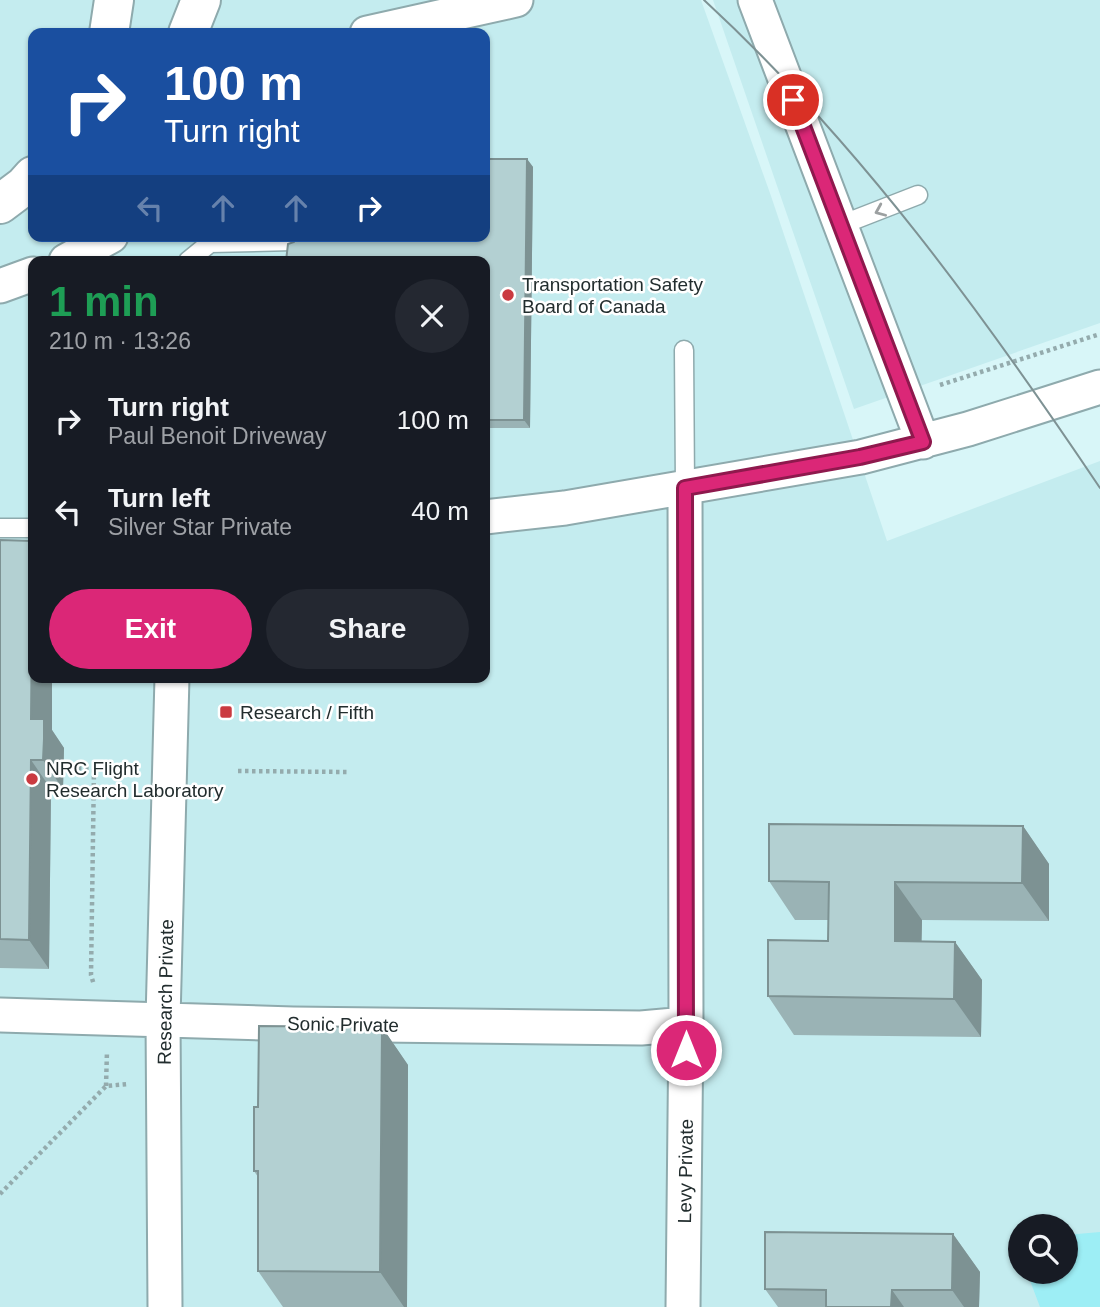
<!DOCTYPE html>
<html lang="en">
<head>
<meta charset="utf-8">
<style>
  body { margin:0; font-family:Arial,sans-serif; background:#242831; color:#f1f3f6; height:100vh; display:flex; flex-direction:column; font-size:26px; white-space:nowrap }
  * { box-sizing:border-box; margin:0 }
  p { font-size:23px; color:#9ea1a6 }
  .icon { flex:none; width:38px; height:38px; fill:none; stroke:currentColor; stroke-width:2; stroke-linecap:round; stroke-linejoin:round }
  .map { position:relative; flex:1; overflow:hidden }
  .details { position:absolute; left:28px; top:256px; width:462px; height:427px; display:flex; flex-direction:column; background:#171b24; border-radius:14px; box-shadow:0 2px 5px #0004 }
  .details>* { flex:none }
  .hud { position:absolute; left:28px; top:28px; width:462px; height:214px; border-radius:14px; box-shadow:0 2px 5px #0004; background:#1a4fa0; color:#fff; overflow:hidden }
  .buttons { position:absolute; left:1008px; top:1214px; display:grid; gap:14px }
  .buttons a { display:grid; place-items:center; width:70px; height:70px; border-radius:50%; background:#171b24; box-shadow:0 2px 5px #0004; font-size:35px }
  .pin { position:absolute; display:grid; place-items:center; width:60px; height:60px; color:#fff; margin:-30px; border:4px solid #fff; border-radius:50%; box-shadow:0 2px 7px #0007 }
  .me { position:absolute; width:77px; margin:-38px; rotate:0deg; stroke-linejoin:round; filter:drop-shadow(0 0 5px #0008) }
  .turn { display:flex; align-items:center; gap:24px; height:147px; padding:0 21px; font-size:32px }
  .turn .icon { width:91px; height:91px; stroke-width:2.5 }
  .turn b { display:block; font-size:49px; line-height:60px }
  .lanes { display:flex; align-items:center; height:66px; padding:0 21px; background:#0003; justify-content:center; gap:35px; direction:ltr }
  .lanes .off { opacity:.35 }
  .round { display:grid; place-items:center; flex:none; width:74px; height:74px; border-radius:37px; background:#242831 }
  .summary { display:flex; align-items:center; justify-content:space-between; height:119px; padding:0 21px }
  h1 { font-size:42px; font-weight:600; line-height:52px; color:#1e9e55 }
  .cta { display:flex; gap:14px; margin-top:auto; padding:14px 21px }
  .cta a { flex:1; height:80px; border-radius:42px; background:#db2777; color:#fff; font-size:28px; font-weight:600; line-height:80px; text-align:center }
  .cta a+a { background:#242831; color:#f1f3f6 }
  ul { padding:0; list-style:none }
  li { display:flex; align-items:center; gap:21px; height:91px; padding:0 21px }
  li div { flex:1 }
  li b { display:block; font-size:26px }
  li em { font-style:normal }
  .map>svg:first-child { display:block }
  .built { fill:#c4ecef; fill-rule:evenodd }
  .green { fill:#9deef5 }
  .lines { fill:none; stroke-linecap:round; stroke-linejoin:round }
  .service-casing { stroke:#8eaaad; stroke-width:21 }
  .minor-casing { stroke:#8eaaad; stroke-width:37 }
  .trunk-casing { stroke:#8eaaad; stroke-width:42 }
  .path { stroke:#94abad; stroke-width:4.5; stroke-dasharray:3.5 3.5; stroke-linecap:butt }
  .service { stroke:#fff; stroke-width:18 }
  .minor { stroke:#fff; stroke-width:33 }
  .trunk { stroke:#fff; stroke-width:38 }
  .tram { stroke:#7e9294; stroke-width:2 }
  .wall { fill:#9ab3b5 }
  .shaded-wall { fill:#7d9293 }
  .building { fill:#b3d0d2; stroke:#7d9293; stroke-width:2 }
  .oneway { stroke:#9ca0a1 }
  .route-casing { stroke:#8e194d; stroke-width:18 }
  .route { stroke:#db2777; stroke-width:12 }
  .poi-dot { fill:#ca3a40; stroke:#fff; stroke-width:2.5 }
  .labels { text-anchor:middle; stroke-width:5; stroke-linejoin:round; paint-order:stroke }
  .poi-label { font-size:19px; fill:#222d2e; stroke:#fff; text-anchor:start }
  .street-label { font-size:19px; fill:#222d2e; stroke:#fff }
</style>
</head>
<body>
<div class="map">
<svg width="1100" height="1307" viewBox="0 0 1100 1307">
  <rect width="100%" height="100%" fill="#d8f6f8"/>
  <!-- built -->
  <path class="built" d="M0,0H701L771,196L887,541L1100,461V1307H0ZM33,33H485V236H33ZM33,261H485V677H33ZM1020,1227H1066V1272H1020Z
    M713,0H1100V323L854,409Z"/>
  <!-- green -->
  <path class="green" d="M1100,1232V1307H1040L1029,1278L1032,1272H1066V1235Z"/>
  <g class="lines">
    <!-- service casing -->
    <g class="service-casing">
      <path id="service" d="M841,225L918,195
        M188,261L210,243L293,241
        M684,350L685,488
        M0,528H33"/>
    </g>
    <!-- minor casing -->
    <g class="minor-casing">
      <path id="minor" d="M755,0L923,442
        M367,33L516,0
        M66,261L111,236
        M0,286L33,274
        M485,517L565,508L861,457L968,429L1100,387
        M0,1015L293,1024L641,1028L686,1024
        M165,1307L163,1019L172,677
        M683,1307L686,1024L685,488"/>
    </g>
    <!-- trunk casing -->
    <g class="trunk-casing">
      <path id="trunk" d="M109,33L114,0
        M188,33L201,0
        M0,204L24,186L33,176"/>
    </g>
    <!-- path -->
    <path class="path" d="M940,385L1100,334
      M64,768L134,769
      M94,769L91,975L94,985
      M238,771L348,772
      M106,1086L107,1051
      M0,1194L106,1086L128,1084"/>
    <!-- service -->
    <use href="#service" class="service"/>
    <!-- minor -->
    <use href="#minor" class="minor"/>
    <!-- trunk -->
    <use href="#trunk" class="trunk"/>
    <!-- tram -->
    <path class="tram" d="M704,0C859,143 983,314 1100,488"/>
  </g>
  <!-- wall -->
  <path class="wall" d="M527,159L533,167L530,428H485V261Z
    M0,540L52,730L64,748L63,789H51L49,969L0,968Z
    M1023,826L1049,864V921L922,920L921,941L955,942L982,980L981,1037L794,1035L768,996L828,941V920H795L769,881Z
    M382,1027L408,1065L407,1307H283L258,1271V1177L254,1171L258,1107Z
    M953,1234L980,1272L979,1307H778L765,1289Z"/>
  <!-- shaded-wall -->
  <path class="shaded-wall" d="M527,159L533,167L530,428L524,420Z
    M33,541V677H52V730L64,748L63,789L43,760L31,719Z
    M31,760L51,789L49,969L29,940Z
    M1023,826L1049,864V921L1022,883Z
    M895,882L922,920L921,979L895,941Z
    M955,942L982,980L981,1037L954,999Z
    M382,1027L408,1065L407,1307H404L380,1272Z
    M953,1234L980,1272L979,1307H964L952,1290Z
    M892,1290L904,1307H891Z"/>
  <!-- building -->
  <path class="building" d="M485,159H527L524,420H485V261H286L288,244L294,242L297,236H485Z
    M0,540L33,541L31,719H44V739L43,760H31L29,940L0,939Z
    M769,824L1023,826L1022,883L895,882V941L955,942L954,999L768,996V940L828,941L829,882L769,881Z
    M259,1026L382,1027L380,1272L258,1271V1171H254V1107H258Z
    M765,1232L953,1234L952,1290H892L891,1307H826V1290L765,1289Z"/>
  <!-- one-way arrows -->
  <defs><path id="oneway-chevron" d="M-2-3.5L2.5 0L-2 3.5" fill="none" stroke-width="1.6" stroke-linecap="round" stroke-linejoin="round" transform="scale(1.75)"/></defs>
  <use class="oneway" href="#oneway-chevron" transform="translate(880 211) rotate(157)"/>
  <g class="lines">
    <!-- route casing -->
    <g class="route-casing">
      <path id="route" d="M686,1050L685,488L860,457L923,442L793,100"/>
    </g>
    <!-- route -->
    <use href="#route" class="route"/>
  </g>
  <!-- markers -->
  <g class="poi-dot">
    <circle cx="508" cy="295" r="7"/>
    <rect x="219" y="705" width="14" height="14" rx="3.5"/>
    <circle cx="32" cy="779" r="7"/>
  </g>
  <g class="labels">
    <!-- poi labels -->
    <g class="poi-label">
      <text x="522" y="291">Transportation Safety<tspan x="522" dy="22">Board of Canada</tspan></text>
      <text x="240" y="719">Research / Fifth</text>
      <text x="46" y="775">NRC Flight<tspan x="46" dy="22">Research Laboratory</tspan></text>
    </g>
    <!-- street labels -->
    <g class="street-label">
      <text transform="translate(165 992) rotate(-89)" y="7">Research Private</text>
      <text transform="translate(343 1024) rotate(1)" y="7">Sonic Private</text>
      <text transform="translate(685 1171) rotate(-89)" y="7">Levy Private</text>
    </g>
  </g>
</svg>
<div class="buttons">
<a><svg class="icon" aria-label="search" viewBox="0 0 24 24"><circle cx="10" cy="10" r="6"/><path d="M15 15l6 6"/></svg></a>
</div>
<div class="pin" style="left:793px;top:100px;background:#d93025"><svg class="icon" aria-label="arrive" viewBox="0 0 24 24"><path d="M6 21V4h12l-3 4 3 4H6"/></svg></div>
<svg class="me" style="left:686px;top:1050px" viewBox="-20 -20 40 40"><circle r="17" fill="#db2777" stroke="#fff" stroke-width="3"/><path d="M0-11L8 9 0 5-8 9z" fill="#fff"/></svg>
<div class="hud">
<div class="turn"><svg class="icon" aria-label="right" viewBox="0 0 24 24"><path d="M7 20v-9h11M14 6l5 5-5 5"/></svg><div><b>100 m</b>Turn right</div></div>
<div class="lanes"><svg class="icon off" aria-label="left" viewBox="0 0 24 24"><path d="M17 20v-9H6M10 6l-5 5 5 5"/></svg><svg class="icon off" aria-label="ahead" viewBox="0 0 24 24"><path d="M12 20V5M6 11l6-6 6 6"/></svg><svg class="icon off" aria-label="ahead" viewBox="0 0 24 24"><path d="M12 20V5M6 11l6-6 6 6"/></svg><svg class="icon" aria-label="right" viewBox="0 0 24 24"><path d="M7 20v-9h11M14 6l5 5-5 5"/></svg></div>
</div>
<section class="details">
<div class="summary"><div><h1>1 min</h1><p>210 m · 13:26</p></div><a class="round"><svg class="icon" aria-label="close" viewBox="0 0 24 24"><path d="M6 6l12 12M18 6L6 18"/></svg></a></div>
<ul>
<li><svg class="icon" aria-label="right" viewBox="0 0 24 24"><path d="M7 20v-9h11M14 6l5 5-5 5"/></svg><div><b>Turn right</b><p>Paul Benoit Driveway</p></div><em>100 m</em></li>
<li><svg class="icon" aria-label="left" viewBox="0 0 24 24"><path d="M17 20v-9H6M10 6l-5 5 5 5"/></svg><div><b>Turn left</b><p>Silver Star Private</p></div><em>40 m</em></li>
</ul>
<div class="cta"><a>Exit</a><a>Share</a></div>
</section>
</div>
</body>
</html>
